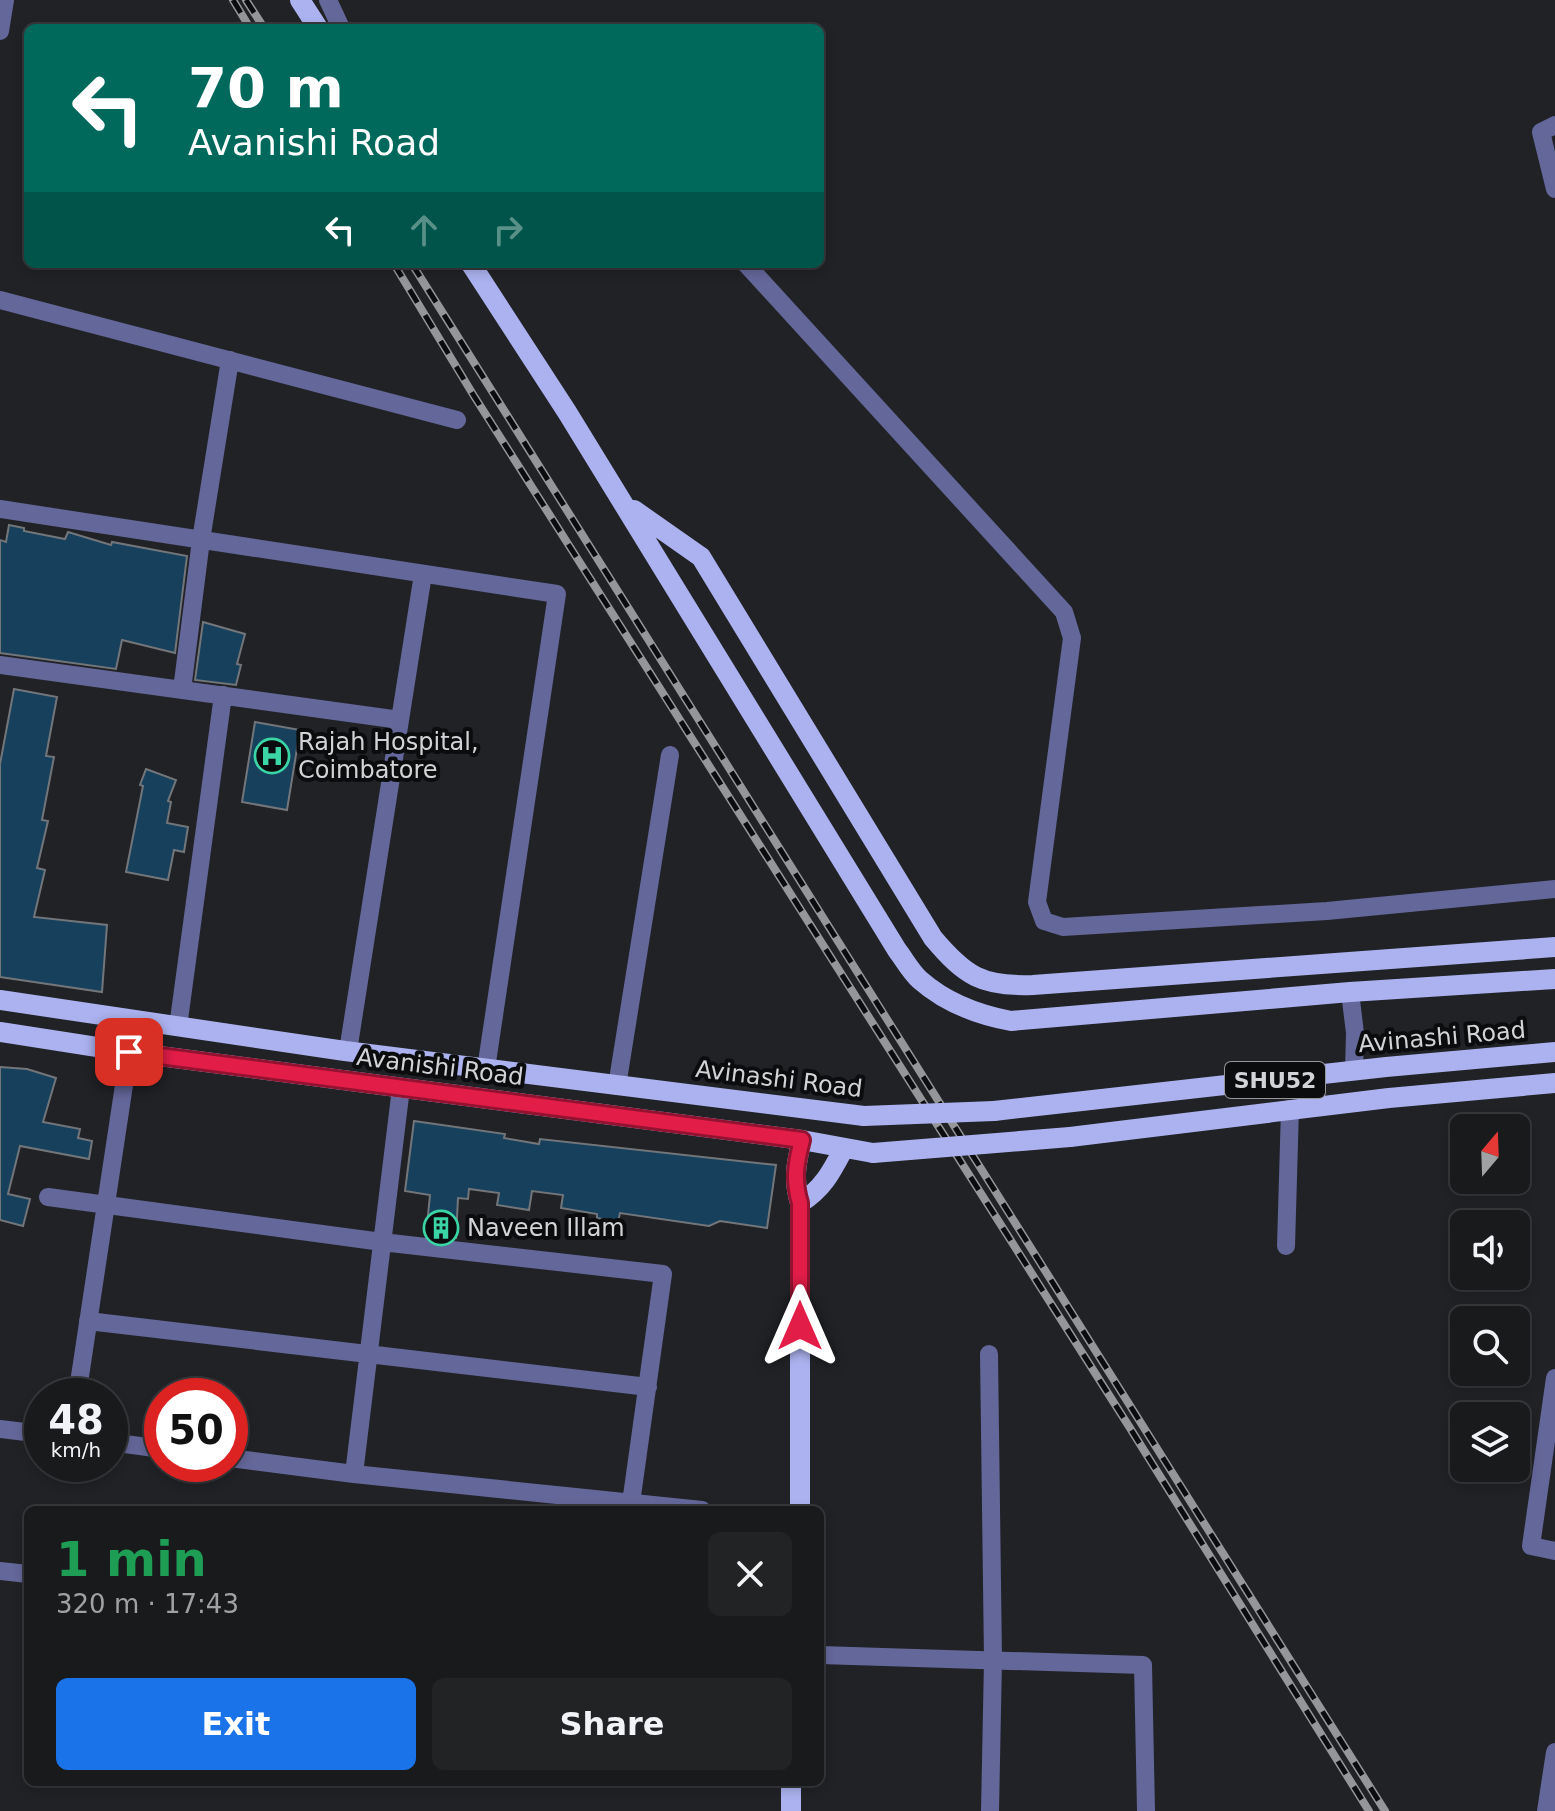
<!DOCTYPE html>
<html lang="en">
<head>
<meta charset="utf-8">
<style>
  body { margin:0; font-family:"DejaVu Sans",sans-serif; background:#212325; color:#f1f3f6; height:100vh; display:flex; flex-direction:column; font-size:30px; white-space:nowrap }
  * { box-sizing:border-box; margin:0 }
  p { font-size:26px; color:#9fa1a3 }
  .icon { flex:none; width:44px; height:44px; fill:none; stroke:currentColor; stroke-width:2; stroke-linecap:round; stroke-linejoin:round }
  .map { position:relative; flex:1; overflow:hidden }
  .drawer { position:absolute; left:24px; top:1506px; width:800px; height:280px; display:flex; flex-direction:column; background:#181a1c; border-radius:12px; box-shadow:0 4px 12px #0003,0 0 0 2px #36383b }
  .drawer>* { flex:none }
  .guide { position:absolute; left:24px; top:24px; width:800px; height:244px; border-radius:12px; box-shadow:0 4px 12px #0003,0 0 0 2px #36383b; background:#00695c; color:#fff; overflow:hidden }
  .needle { width:52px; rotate:19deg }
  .controls { position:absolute; left:1450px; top:1114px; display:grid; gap:16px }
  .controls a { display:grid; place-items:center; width:80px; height:80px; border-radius:12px; background:#181a1c; box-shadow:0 4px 12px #0003,0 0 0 2px #36383b; font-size:40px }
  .speed { position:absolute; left:24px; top:1378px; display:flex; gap:16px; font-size:40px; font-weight:700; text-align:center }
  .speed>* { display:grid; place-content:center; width:104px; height:104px; border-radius:50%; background:#181a1c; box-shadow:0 4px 12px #0003,0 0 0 2px #36383b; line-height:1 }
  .speed small { font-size:20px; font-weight:400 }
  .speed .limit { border:12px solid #d22; background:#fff; color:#111 }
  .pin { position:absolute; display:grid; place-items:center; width:68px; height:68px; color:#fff; margin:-34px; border-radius:16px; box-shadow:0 4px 12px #0006 }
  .me { position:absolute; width:88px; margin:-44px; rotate:0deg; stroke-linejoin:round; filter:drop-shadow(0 0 6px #0008) }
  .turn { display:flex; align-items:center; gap:28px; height:168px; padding:0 32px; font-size:36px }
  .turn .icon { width:104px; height:104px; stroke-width:2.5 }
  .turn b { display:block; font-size:56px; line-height:68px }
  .lanes { display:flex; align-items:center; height:76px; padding:0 32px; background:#0003; justify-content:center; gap:40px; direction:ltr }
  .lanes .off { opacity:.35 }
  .round { display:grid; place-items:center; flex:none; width:84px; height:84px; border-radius:12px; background:#212325 }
  .head { display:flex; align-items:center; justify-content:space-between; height:136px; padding:0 32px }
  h1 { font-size:48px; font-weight:700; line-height:60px; color:#1e9e55 }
  .primary-button { display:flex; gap:16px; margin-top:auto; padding:16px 32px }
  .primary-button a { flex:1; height:92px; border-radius:12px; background:#1a73e8; color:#fff; font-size:32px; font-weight:700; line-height:92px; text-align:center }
  .primary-button a+a { background:#212325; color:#f1f3f6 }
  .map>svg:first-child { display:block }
  .building { fill:#17405c; stroke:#72767a; stroke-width:2 }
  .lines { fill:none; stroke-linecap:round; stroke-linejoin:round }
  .minor { stroke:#646799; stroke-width:18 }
  .major { stroke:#acb2ef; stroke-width:20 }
  .rail-casing { stroke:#95969a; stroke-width:8 }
  .rail { stroke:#0b0c0d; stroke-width:5; stroke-dasharray:15; stroke-linecap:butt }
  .major-bridge { stroke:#acb2ef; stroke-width:20 }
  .route-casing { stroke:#92132f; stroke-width:20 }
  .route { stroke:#e11d48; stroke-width:14 }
  .labels { text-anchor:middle; stroke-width:8; stroke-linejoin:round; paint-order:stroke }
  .shield { fill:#0b0c0d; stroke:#96979a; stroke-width:2 }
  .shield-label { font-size:22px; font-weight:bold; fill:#d2d3d6 }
  .poi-label { font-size:24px; fill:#d2d3d6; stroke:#0b0c0d; text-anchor:start }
  .street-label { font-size:24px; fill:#d2d3d6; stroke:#0b0c0d }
</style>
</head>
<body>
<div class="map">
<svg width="1555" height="1811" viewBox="0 0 1555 1811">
  <rect width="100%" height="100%" fill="#202226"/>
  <!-- building -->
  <path class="building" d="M9,525L24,528V531L65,539L68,532L111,545L112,542L187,556L175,653L122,640L116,669L0,653V540L6,542Z
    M203,622L245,634L237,664L241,665L236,685L195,680Z
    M14,689L57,697L46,756L54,757L42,820L48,821L37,868L45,870L34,917L107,925L102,992L0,977V764Z
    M255,722L300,730L287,810L242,802Z
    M146,769L176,780L168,801L171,802L167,823L188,827L184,852L174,850L168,880L126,872L143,786L140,785Z
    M0,1067L27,1069L56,1078L43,1122L80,1129L78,1138L92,1141L89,1159L20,1146L8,1194L30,1199L23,1226L0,1220Z
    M414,1121L505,1134L504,1138L539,1144L540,1139L776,1165L767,1228L720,1221L709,1226L620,1213L618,1222L597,1218V1214L561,1208L563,1195L532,1191L529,1210L497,1205L499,1193L469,1189L468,1199L458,1198L456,1238L426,1235L430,1195L405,1191Z"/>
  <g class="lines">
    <!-- minor -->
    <path class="minor" d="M328,0L341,28
      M0,31L5,0
      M1555,125L1541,132L1555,189
      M746,264L1064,612L1072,638L1037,902L1044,921L1063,927L1327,911L1555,889
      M0,300L457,420
      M0,509L557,594L486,1069
      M0,665L400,720L348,1051
      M182,690L201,540L230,360
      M400,720L423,574
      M1350,992L1355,1033L1354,1071
      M178,1027L223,695
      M617,1086L670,755
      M48,1197L382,1242L663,1274L631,1503
      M1286,1246L1290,1109
      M88,1321L648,1387
      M989,1354L993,1660L990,1811
      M1555,1378L1531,1546L1555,1551
      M77,1396L129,1052
      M0,1429L42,1434
      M110,1442L162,1449
      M230,1458L354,1474L702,1510
      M354,1474L401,1088
      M0,1571L28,1574
      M820,1655L1143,1665L1146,1811
      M1546,1811L1555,1752"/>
    <!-- major -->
    <path class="major" d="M300,0L318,28
      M471,264L567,412L897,950C904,959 911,972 920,980C946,1003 979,1015 1011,1021L1350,992L1555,979
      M634,510L701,557L933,938C965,976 982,987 1033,985L1555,947
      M0,1000L345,1051L864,1116
      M0,1032L129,1052L802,1140L873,1153
      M994,1111L1386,1067L1555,1052
      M1070,1137L1389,1098L1555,1083
      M800,1203C823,1189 832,1171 844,1148
      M800,1510V1203C793,1180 796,1163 802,1140
      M791,1811V1782"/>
    <!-- rail casing -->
    <g class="rail-casing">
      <path id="rail" d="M233,0L250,28
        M246,0L264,28
        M394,264L474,396L1130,1428L1369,1811
        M412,264L1385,1811"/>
    </g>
    <!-- rail -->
    <use href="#rail" class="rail"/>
    <!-- major-bridge -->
    <path class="major-bridge" d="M864,1116L994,1111
      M873,1153L1070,1137"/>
  </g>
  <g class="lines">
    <!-- route casing -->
    <g class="route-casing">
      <path id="route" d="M129,1052L802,1140C796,1163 793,1180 800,1203V1326"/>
    </g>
    <!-- route -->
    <use href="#route" class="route"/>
  </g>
  <!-- icons -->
  <defs>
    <g id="hospital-ring" transform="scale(1.8)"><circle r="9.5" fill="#0b0c0d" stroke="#3ad4a5" stroke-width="1.5"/><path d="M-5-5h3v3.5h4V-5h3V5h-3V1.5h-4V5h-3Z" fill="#3ad4a5"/></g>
    <g id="building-ring" transform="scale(1.8)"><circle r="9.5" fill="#0b0c0d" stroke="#3ad4a5" stroke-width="1.5"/><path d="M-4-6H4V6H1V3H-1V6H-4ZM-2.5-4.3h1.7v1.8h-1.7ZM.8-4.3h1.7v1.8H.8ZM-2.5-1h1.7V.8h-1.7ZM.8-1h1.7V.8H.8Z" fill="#3ad4a5"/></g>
  </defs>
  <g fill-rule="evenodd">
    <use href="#hospital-ring" x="272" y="756"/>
    <use href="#building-ring" x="441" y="1228"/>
  </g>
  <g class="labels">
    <!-- shield labels -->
    <rect class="shield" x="1225" y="1062" width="100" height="36" rx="6"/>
    <g class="shield-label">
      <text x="1275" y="1088">SHU52</text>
    </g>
    <!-- poi labels -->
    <g class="poi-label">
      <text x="298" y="750">Rajah Hospital,<tspan x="298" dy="28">Coimbatore</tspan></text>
      <text x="467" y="1236">Naveen Illam</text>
    </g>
    <!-- street labels -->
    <g class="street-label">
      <text transform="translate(1442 1037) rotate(-5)" y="8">Avinashi Road</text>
      <text transform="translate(440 1067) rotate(7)" y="8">Avanishi Road</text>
      <text transform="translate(779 1079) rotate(7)" y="8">Avinashi Road</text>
    </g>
  </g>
</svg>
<div class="controls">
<a><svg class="needle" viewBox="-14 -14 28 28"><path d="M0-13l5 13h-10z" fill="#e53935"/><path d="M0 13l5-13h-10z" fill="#9fa1a3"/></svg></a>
<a><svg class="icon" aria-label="sound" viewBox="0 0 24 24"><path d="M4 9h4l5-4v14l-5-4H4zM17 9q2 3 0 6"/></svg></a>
<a><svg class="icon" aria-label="search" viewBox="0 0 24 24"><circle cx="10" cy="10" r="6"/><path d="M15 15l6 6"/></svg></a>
<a><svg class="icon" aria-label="layers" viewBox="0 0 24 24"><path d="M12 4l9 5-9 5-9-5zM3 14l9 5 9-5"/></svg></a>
</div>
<div class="speed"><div>48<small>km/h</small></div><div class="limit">50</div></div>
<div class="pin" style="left:129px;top:1052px;background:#d93025"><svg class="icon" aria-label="arrive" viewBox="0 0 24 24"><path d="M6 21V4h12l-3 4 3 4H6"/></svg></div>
<svg class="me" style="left:800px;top:1326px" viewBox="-20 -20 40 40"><path d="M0-17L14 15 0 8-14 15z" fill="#e11d48" stroke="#fff" stroke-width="4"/></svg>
<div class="guide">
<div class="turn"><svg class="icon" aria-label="left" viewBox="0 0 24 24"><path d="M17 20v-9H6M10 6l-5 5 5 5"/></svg><div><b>70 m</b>Avanishi Road</div></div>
<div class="lanes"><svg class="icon" aria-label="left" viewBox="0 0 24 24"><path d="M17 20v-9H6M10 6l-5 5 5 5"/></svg><svg class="icon off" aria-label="ahead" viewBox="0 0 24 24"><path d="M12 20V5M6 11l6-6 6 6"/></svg><svg class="icon off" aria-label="right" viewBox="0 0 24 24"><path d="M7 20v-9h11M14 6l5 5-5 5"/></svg></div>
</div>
<section class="drawer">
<div class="head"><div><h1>1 min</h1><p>320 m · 17:43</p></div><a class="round"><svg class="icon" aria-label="close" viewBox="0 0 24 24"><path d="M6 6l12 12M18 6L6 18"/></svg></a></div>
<div class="primary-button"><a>Exit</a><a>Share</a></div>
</section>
</div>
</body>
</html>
